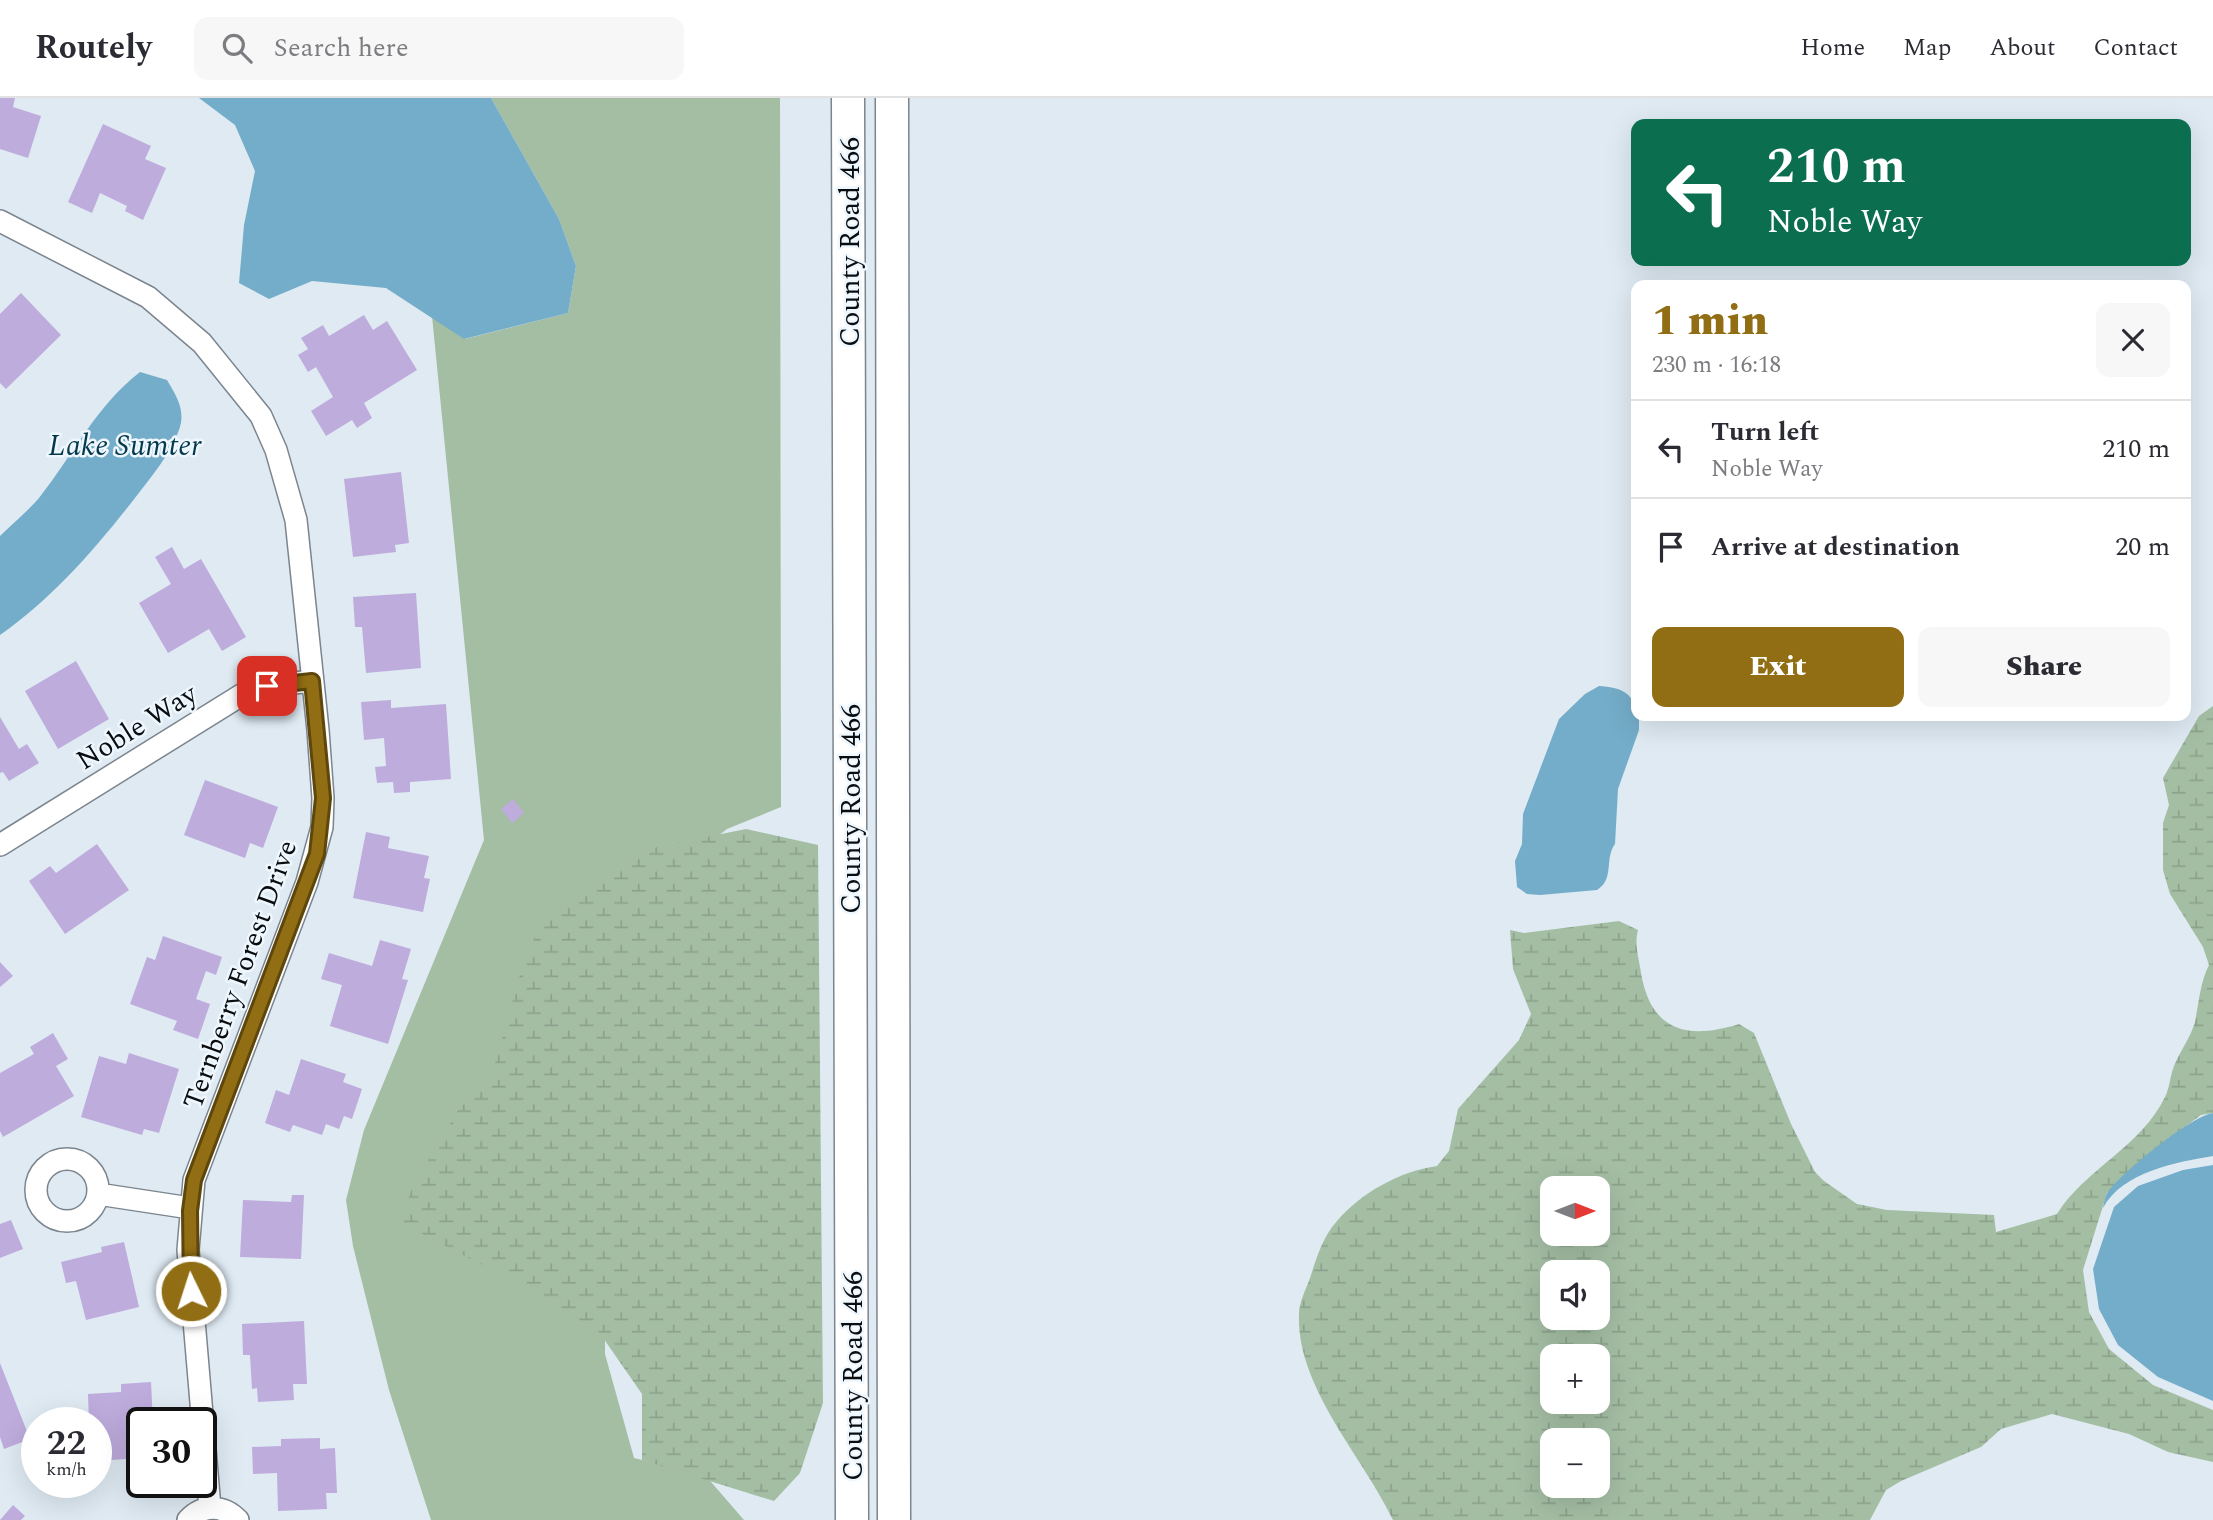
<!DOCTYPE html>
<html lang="en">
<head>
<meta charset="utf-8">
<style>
  body { margin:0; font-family:Spectral,serif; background:#f7f7f7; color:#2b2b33; height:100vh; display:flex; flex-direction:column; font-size:26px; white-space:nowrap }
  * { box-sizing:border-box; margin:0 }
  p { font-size:23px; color:#7c7c81 }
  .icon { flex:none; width:38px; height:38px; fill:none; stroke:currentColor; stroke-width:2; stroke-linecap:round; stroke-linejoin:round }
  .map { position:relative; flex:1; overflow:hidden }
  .details { position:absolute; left:1631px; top:182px; width:560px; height:441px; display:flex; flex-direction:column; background:#fff; border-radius:14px; box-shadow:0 7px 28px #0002 }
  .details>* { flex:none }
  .top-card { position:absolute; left:1631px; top:21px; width:560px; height:147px; border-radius:14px; box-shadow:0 7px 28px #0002; background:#0b6e4f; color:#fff; overflow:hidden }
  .needle { width:46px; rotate:90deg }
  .tools { position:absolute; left:1540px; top:1078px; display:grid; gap:14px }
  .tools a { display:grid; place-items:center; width:70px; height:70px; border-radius:14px; background:#fff; box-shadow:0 7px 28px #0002; font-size:35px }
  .speed { position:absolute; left:21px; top:1309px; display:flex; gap:14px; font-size:35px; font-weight:700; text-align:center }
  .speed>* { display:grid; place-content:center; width:91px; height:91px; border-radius:50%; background:#fff; box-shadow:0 7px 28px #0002; line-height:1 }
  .speed small { font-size:18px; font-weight:400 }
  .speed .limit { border:4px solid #111; border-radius:10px; background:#fff; color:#111 }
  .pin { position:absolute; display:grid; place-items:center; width:60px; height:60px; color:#fff; margin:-30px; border-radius:14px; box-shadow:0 4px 10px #0006 }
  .me { position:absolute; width:77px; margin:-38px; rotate:356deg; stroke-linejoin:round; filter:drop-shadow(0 0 5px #0008) }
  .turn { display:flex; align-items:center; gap:24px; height:147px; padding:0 21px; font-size:32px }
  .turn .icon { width:91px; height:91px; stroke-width:2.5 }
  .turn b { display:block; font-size:49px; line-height:60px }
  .round { display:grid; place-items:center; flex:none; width:74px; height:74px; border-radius:14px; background:#f7f7f7 }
  .overview { display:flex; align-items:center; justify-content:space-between; height:119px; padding:0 21px }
  h1 { font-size:42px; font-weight:800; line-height:52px; color:#916d13 }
  .cta { display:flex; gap:14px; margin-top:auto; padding:14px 21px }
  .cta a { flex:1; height:80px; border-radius:14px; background:#916d13; color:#fff; font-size:28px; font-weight:800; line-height:80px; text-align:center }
  .cta a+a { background:#f7f7f7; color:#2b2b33 }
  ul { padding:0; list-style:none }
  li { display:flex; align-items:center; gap:21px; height:98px; padding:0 21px; border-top:2px solid #e1e1e2 }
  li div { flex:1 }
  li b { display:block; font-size:26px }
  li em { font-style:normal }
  header { display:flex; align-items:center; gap:42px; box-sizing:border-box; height:98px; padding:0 35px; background:#fff; border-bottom:2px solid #e1e1e2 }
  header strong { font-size:33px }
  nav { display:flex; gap:38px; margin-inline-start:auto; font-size:24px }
  .search { width:490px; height:63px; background:#f7f7f7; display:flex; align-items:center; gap:18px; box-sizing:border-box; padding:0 24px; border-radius:14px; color:#7c7c81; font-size:26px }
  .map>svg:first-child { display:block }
  .green { fill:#a4bea4 }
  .wetland { fill:url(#wetland-marsh); fill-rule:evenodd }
  .water { fill:#74adc9 }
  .building { fill:#beacdd }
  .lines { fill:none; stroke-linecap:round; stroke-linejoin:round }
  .street-casing { stroke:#7c858e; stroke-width:24 }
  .secondary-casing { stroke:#7c858e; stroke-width:35 }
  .street { stroke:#fff; stroke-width:21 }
  .secondary { stroke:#fff; stroke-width:32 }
  .route-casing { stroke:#5e470c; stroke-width:18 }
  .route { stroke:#916d13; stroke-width:12 }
  .labels { text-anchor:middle; stroke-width:5; stroke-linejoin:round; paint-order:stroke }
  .street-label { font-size:28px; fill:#090d10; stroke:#eef7fe }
  .water-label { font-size:30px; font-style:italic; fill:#04384c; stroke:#eef7fe }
</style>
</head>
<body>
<header>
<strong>Routely</strong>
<div class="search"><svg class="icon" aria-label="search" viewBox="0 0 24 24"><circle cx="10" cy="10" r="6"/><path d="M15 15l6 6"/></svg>Search here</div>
<nav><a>Home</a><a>Map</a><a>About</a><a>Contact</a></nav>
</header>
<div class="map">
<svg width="2213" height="1422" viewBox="0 0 2213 1422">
  <defs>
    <pattern id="wetland-marsh" width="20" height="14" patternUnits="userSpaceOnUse" patternTransform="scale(1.75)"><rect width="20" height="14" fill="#a4bea4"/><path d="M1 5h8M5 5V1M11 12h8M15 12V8" fill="none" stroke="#8ca28c"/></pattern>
  </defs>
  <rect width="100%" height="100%" fill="#dfeaf3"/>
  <!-- green -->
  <path class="green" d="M491,0H780L781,709L727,731L656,786L605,1243V1256L634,1360L705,1377L744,1422H431L389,1292L353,1148L346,1102L364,1032L484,742L432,218L465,241L568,215L576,168L559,121Z"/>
  <!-- wetland -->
  <path class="wetland" d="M2213,608V1015L2201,1017L2152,1053L2107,1095L2083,1172L2089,1214L2109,1251L2153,1287L2213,1312V1364L2168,1354L2129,1336L2052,1316L2001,1331L1981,1349L1901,1383L1886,1392L1870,1422H1393C1364,1360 1296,1289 1299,1216C1299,1205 1306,1191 1310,1180C1317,1159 1322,1140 1337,1123C1361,1095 1400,1073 1437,1068L1449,1053L1458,1011L1519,942L1531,916L1513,871L1510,832L1524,835L1619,823L1638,832C1634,847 1639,860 1641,875C1651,934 1688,942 1739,926L1754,935L1791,1026L1815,1074L1824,1083L1857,1106L1887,1112L1994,1117L1996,1134L2057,1116C2085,1071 2141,1049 2165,999C2170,989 2170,978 2174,968C2180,953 2191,939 2195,924C2199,904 2200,885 2209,867L2203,849L2170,796L2163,772V725L2169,707L2163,680L2199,618ZM1552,1090H1598V1136H1552ZM1552,1174H1598V1220H1552ZM1552,1258H1598V1304H1552ZM1552,1342H1598V1388H1552Z
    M746,731L818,747L823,1305L800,1375L774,1403L642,1362V1296L599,1234L537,1195L399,1124L413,1088L460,1009L489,987L519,880L541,822L642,752Z"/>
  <!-- water -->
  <path class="water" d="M199,0H491L559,121L576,168L568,215L464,241L386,190L312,183L269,201L239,185L244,127L255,73L235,27Z
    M140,274L167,282C177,299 186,313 179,332C170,357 151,379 135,400C95,451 53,500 0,537V438C13,425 28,413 39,400C73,357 96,308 140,274Z
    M1599,588C1620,589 1636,595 1636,618H1639V632L1618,691L1615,746C1604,761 1615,781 1597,792L1540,797L1527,796L1517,789L1515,763L1522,746L1523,716L1559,621L1585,596Z
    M2213,1015V1058C2177,1064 2122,1074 2103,1110C2104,1105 2105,1098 2108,1094C2121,1075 2191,1018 2213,1015Z
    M2213,1067V1303L2158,1279L2118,1247L2099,1211L2093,1171L2114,1109L2138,1088L2183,1072Z"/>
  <!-- building -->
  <path class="building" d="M0,0H15L13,9L41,18L28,60L0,51Z
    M103,26L151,48L145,61L166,70L143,122L125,113L127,108L100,95L92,115L68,104Z
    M21,195L61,237L6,291L0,285V216Z
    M364,217L373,232L387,223L417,272L364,305L372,320L357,330L352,322L326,338L311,313L333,299L316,269L308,274L298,257L308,251L301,240L323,227L329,238Z
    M401,374L409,445L395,447L396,454L353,459L344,381Z
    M172,449L184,471L201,461L246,539L222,553L209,531L168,555L139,505L171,486L155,459Z
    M416,495L421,570L366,575L362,529H355L353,499Z
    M76,563L109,621L58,651L25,593Z
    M391,602V610L446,606L451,681L410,684V694L394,695L393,684L377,685L375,669L386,668L384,640L364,642L361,604Z
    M0,619L19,651L27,646L39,665L9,683L3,674L0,675Z
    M205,682L278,709L263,750L250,745L245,760L184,737Z
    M513,701L524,715L512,725L501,711Z
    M366,734L390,739L388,750L429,758L424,780L430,781L423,814L353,800Z
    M97,746L129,792L65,836L29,783L50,768L56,775Z
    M163,838L222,859L216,877L206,873L196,901L210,906L198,941L173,932L177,923L130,906L147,859L155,862Z
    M380,842L411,851L402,881L408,882L388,946L330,928L342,887L321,881L329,855L372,868Z
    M0,864L13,878L0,889Z
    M53,935L68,961L56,968L74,998L3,1039L0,1033V975L34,956L30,949Z
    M129,955L179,971L159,1035L144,1031L142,1037L81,1019L99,958L126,966Z
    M301,961L346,976L343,984L362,991L352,1021L344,1018L339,1031L326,1026L322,1037L293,1027L290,1034L265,1025L276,992L289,997Z
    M292,1097H304L301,1161L240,1159L243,1102L291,1104Z
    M11,1122L23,1151L0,1160V1126Z
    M124,1144L139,1209L86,1222L76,1183L66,1185L61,1164L102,1154L101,1149Z
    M304,1223L307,1286H293L294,1302L258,1304L257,1290L252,1291L250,1257H243L242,1226Z
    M0,1265L30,1341L4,1351L0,1339Z
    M151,1284L153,1325H142V1360L96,1363V1325H89L88,1296L121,1294V1286Z
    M320,1340V1351L335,1350L337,1395H326L327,1411L278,1413L277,1375L253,1376L252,1349L281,1348V1341Z
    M13,1407L25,1418L21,1422H0Z"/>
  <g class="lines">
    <!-- street casing -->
    <g class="street-casing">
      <path id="street" d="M0,123L148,199L202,245L261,318L276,352L296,422L318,632L323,700L322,729L307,784L194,1082L188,1152L210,1410
        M0,747L243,596L267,588L312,583
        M36 1092a31 31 0 1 1 62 0a31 31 0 1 1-62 0Z
        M98,1096L190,1110
        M188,1422C203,1406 224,1407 238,1422"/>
    </g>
    <!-- secondary casing -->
    <g class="secondary-casing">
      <path id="secondary" d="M848,0L852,1422
        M892,0L894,1422"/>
    </g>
    <!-- street -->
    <use href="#street" class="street"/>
    <!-- secondary -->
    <use href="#secondary" class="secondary"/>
  </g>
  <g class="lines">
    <!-- route casing -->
    <g class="route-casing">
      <path id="route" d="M191,1193L190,1113L194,1082L317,756L323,700L312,583L267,588"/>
    </g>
    <!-- route -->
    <use href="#route" class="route"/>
  </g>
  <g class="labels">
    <!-- street labels -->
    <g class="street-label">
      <text transform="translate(849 144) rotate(-90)" y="10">County Road 466</text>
      <text transform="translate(136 628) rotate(-32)" y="10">Noble Way</text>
      <text transform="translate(850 711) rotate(-90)" y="10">County Road 466</text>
      <text transform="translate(239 876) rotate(-70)" y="10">Ternberry Forest Drive</text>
      <text transform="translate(852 1278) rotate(-90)" y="10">County Road 466</text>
    </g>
    <!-- water labels -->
    <g class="water-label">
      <text x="125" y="357">Lake Sumter</text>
    </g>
  </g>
</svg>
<div class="tools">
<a><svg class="needle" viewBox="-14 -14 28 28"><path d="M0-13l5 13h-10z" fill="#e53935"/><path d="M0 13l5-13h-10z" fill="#7c7c81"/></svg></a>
<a><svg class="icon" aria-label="sound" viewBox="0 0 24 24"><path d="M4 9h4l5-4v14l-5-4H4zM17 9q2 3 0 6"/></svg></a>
<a>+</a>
<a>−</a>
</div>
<div class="speed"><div>22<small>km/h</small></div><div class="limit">30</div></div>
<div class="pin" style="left:267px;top:588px;background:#d93025"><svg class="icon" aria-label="arrive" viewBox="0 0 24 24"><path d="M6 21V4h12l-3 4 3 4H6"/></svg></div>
<svg class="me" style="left:191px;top:1193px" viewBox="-20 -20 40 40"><circle r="17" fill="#916d13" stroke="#fff" stroke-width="3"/><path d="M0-11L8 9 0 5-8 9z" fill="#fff"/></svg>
<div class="top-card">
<div class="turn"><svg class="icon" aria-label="left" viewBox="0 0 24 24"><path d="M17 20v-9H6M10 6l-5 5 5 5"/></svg><div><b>210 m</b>Noble Way</div></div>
</div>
<section class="details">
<div class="overview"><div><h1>1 min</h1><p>230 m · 16:18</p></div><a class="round"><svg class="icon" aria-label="close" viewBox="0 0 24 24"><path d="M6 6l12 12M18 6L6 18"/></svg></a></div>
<ul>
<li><svg class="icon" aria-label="left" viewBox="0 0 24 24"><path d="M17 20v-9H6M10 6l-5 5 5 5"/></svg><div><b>Turn left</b><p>Noble Way</p></div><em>210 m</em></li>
<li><svg class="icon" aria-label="arrive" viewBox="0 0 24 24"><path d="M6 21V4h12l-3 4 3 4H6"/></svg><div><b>Arrive at destination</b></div><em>20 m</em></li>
</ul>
<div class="cta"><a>Exit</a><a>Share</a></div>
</section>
</div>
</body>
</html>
